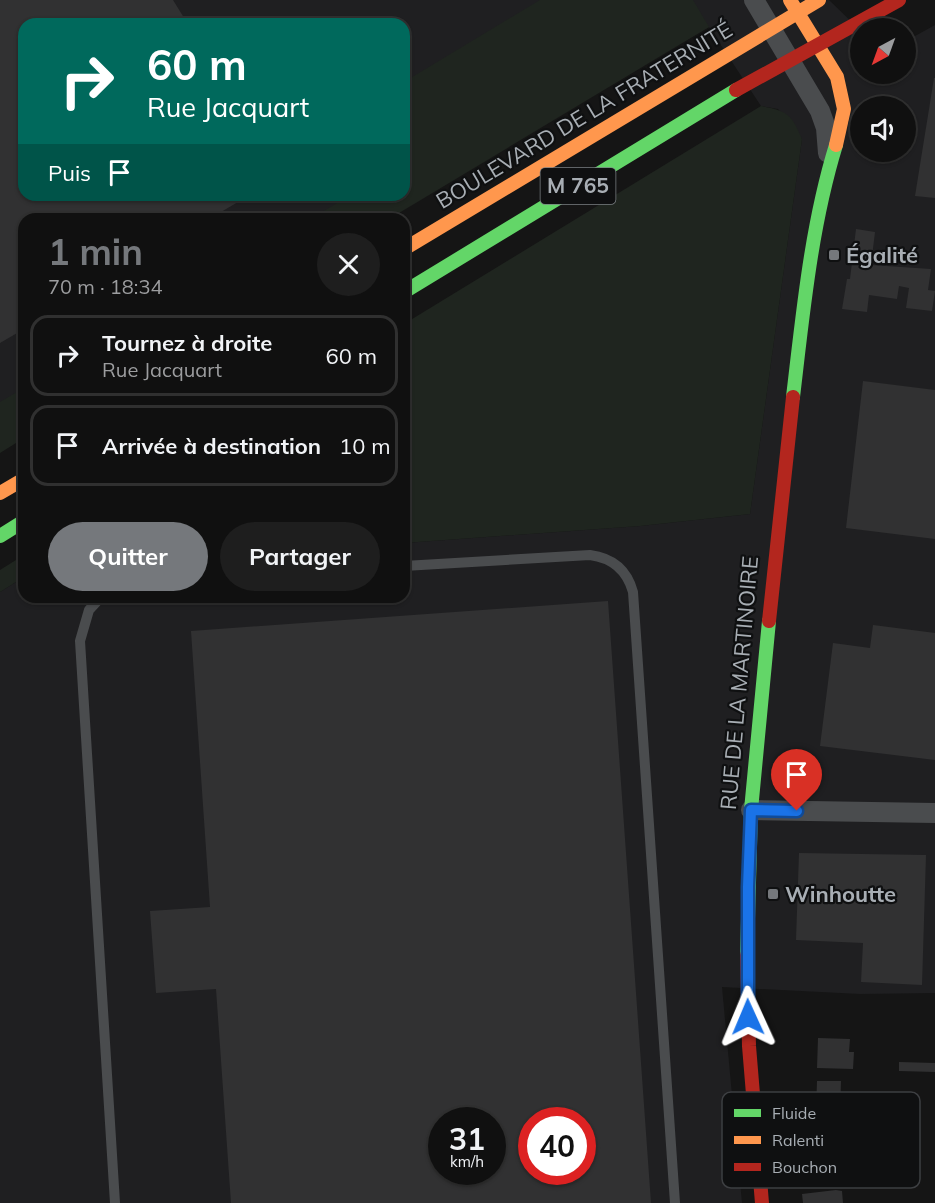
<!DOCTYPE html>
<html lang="fr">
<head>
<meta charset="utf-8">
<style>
  body { margin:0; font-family:Mulish,sans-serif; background:#1e1e1e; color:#f1f3f6; height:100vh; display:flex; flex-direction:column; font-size:22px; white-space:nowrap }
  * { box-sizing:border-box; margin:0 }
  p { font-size:20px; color:#9c9d9f }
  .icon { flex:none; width:33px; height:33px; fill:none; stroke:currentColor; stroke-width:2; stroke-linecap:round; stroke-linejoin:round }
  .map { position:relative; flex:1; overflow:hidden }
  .details { position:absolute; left:18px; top:213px; width:392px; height:390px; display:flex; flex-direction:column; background:#101010; border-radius:18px; box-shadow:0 2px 4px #0004,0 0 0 2px #303030 }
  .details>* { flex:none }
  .hud { position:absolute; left:18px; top:18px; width:392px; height:183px; border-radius:18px; box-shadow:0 2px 4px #0004,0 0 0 2px #303030; background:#00695c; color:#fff; overflow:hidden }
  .needle { width:39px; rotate:221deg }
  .controls { position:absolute; left:850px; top:18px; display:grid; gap:12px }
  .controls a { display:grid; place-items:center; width:66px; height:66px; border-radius:50%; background:#101010; box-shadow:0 2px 4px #0004,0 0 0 2px #303030; font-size:30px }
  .speed { position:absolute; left:428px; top:1107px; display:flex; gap:12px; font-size:30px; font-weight:700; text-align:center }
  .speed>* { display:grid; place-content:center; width:78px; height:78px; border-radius:50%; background:#101010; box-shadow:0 2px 4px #0004,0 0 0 2px #303030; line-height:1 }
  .speed small { font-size:15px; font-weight:400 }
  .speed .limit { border:9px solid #d22; background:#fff; color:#111 }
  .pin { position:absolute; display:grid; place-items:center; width:51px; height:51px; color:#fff; margin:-62px -26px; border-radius:50% 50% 50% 0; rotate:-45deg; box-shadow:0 0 6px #0007 }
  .pin .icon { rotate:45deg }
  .me { position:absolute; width:66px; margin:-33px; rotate:359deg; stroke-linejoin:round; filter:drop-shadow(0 0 4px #0008) }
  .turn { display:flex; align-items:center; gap:21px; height:126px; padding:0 30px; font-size:27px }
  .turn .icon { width:78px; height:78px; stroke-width:2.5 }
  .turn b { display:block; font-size:42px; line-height:51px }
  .then { display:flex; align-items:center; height:57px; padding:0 30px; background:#0003; gap:12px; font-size:22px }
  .round { display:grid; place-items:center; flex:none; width:63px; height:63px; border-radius:32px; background:#1e1e1e }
  .overview { display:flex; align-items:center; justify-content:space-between; height:102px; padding:0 30px }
  h1 { font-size:36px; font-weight:700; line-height:45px; color:#75787c }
  .cta { display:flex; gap:12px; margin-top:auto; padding:12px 30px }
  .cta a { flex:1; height:69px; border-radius:36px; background:#75787c; color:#fff; font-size:24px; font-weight:700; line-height:69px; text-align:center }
  .cta a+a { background:#1e1e1e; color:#f1f3f6 }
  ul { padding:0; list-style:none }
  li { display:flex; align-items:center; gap:18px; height:81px; margin:0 12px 9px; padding:0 18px; border:3px solid #303030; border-radius:18px }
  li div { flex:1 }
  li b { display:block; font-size:22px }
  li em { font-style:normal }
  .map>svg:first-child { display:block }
  .built { fill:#1f1f21; fill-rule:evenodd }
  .green { fill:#1f251f }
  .building { fill:#313132; fill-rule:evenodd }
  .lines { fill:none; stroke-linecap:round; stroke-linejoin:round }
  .lane { stroke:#4a4c4e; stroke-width:10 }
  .street { stroke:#4a4c4e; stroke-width:20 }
  .fast { stroke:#63d668; stroke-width:14 }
  .slow { stroke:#ff974d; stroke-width:14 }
  .jam { stroke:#b3261e; stroke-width:14 }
  .route-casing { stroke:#114b97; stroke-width:15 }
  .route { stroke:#1a73e8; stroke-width:10 }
  .poi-dot { fill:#75787c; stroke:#0f1011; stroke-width:2 }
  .labels { text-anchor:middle; stroke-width:4.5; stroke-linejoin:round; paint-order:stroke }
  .shield { fill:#0f1011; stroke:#7a7f83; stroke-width:1.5 }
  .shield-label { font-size:21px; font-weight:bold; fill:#a8aeb4 }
  .street-label { font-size:22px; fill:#a8aeb4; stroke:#0f1011 }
  .poi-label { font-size:22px; font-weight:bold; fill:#a8aeb4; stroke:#0f1011; text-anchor:start }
  .key { fill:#0f1011; stroke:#3d3f42; stroke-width:1.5 }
  .key-label { font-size:16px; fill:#a8aeb4 }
</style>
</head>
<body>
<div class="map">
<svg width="935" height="1203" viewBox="0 0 935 1203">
  <rect width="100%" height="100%" fill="#151515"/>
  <!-- built -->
  <path class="built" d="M0,0H829L861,31V74H906V41L935,25V993L860,994L722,987L742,1203H0V592L24,577V597H404V543L640,526L750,514L802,139L778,109L761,106L709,27L378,219H24V424L0,438ZM24,24H404V195H24ZM861,106H906V152H861ZM441,1120H492V1172H441ZM531,1120H582V1172H531Z"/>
  <!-- green -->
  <path class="green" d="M540,0H693L709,27L389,219H310L351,195H404V82Z
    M761,106C788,111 792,115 802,139L750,514L640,526L404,543V324Z
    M24,388V438L0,453V402Z
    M24,555V577L0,592V570Z"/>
  <!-- building -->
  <path class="building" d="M0,0H173L186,21L181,24H24V195H250L209,219H24V329L0,343Z
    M934,78H935V198L915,196Z
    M856,229L875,232L871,265L931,269L928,290L935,291L932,311L906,308L909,288L899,286L897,299L869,295L867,312L842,309L847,279H850Z
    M863,381L935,390V539L846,528Z
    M608,601L651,1203H231L216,989L156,993L150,911L210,907L191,631ZM441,1120H492V1172H441ZM531,1120H582V1172H531Z
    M873,625L935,633V760L820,746L833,643L870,648Z
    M799,853L926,855L922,985L861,982L863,943L796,940Z
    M818,1038L850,1039L849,1052H854L853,1069L817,1068Z
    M899,1062L935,1063V1072L899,1071Z
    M817,1081H841L840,1112L849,1113V1122L837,1121V1112L816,1111Z
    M836,1190L842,1191L843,1203H803L802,1194Z"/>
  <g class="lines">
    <!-- lane -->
    <path class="lane" d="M404,566L590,555C613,558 627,570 633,592L675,1203
      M101,597L89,610L80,641L115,1203"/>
    <!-- street -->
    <path class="street" d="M754,0L820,111L826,128L828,153
      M751,810L935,813"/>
    <!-- fast -->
    <path class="fast" d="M404,292L736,90
      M793,397C803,313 811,226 836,145
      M0,536L24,521
      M747,955L751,810L769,621"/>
    <!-- slow -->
    <path class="slow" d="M790,0L837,77L844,109L836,145
      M404,249L819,0
      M0,493L24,479"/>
    <!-- jam -->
    <path class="jam" d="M736,90L899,0
      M769,621L793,397
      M747,955L749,1046L762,1203"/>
  </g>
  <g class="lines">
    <!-- route casing -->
    <g class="route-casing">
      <path id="route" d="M748,1017V887L751,810L797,811"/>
    </g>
    <!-- route -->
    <use href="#route" class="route"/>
  </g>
  <!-- markers -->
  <g class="poi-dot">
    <rect x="828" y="249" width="12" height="12" rx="3"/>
    <rect x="767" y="888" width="12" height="12" rx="3"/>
  </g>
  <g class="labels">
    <!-- shield labels -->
    <rect class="shield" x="540.5" y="168" width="75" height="36" rx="4.5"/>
    <g class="shield-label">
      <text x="578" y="193">M 765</text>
    </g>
    <!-- street labels -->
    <g class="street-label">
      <text transform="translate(584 115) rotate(-31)" y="8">BOULEVARD DE LA FRATERNITÉ</text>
      <text transform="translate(739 683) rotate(-85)" y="8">RUE DE LA MARTINOIRE</text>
    </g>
    <!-- poi labels -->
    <g class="poi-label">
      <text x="846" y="263">Égalité</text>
      <text x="785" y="902">Winhoutte</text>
    </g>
  </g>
  <!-- legend -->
  <rect x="722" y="1092" width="198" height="96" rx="9" class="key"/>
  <rect x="734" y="1109" width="27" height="8" fill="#63d668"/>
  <rect x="734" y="1136" width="27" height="8" fill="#ff974d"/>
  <rect x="734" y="1163" width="27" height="8" fill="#b3261e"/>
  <g class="key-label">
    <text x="772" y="1119">Fluide</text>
    <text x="772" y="1146">Ralenti</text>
    <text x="772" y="1173">Bouchon</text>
  </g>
</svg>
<div class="controls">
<a><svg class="needle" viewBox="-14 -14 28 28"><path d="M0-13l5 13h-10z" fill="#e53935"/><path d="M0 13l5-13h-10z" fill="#9c9d9f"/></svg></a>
<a><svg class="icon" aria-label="sound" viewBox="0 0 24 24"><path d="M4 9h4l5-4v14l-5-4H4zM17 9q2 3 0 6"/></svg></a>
</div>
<div class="speed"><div>31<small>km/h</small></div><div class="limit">40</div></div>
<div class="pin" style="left:797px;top:811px;background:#d93025"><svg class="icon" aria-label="arrive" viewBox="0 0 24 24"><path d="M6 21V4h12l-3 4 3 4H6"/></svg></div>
<svg class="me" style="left:748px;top:1017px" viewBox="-20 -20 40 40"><path d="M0-17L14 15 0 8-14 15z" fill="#1a73e8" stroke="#fff" stroke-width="4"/></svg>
<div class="hud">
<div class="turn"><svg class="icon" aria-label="right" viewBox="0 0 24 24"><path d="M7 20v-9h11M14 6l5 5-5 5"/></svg><div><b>60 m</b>Rue Jacquart</div></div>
<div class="then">Puis<svg class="icon" aria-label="arrive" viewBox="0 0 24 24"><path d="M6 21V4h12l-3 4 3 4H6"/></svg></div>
</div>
<section class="details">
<div class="overview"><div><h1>1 min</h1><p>70 m · 18:34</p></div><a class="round"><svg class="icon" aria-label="close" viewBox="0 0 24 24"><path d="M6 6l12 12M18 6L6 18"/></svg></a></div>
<ul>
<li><svg class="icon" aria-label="right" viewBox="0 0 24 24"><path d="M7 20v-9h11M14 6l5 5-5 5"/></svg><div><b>Tournez à droite</b><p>Rue Jacquart</p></div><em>60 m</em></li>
<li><svg class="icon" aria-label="arrive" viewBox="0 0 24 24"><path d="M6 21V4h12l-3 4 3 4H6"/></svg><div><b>Arrivée à destination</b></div><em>10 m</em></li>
</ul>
<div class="cta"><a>Quitter</a><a>Partager</a></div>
</section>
</div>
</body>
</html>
